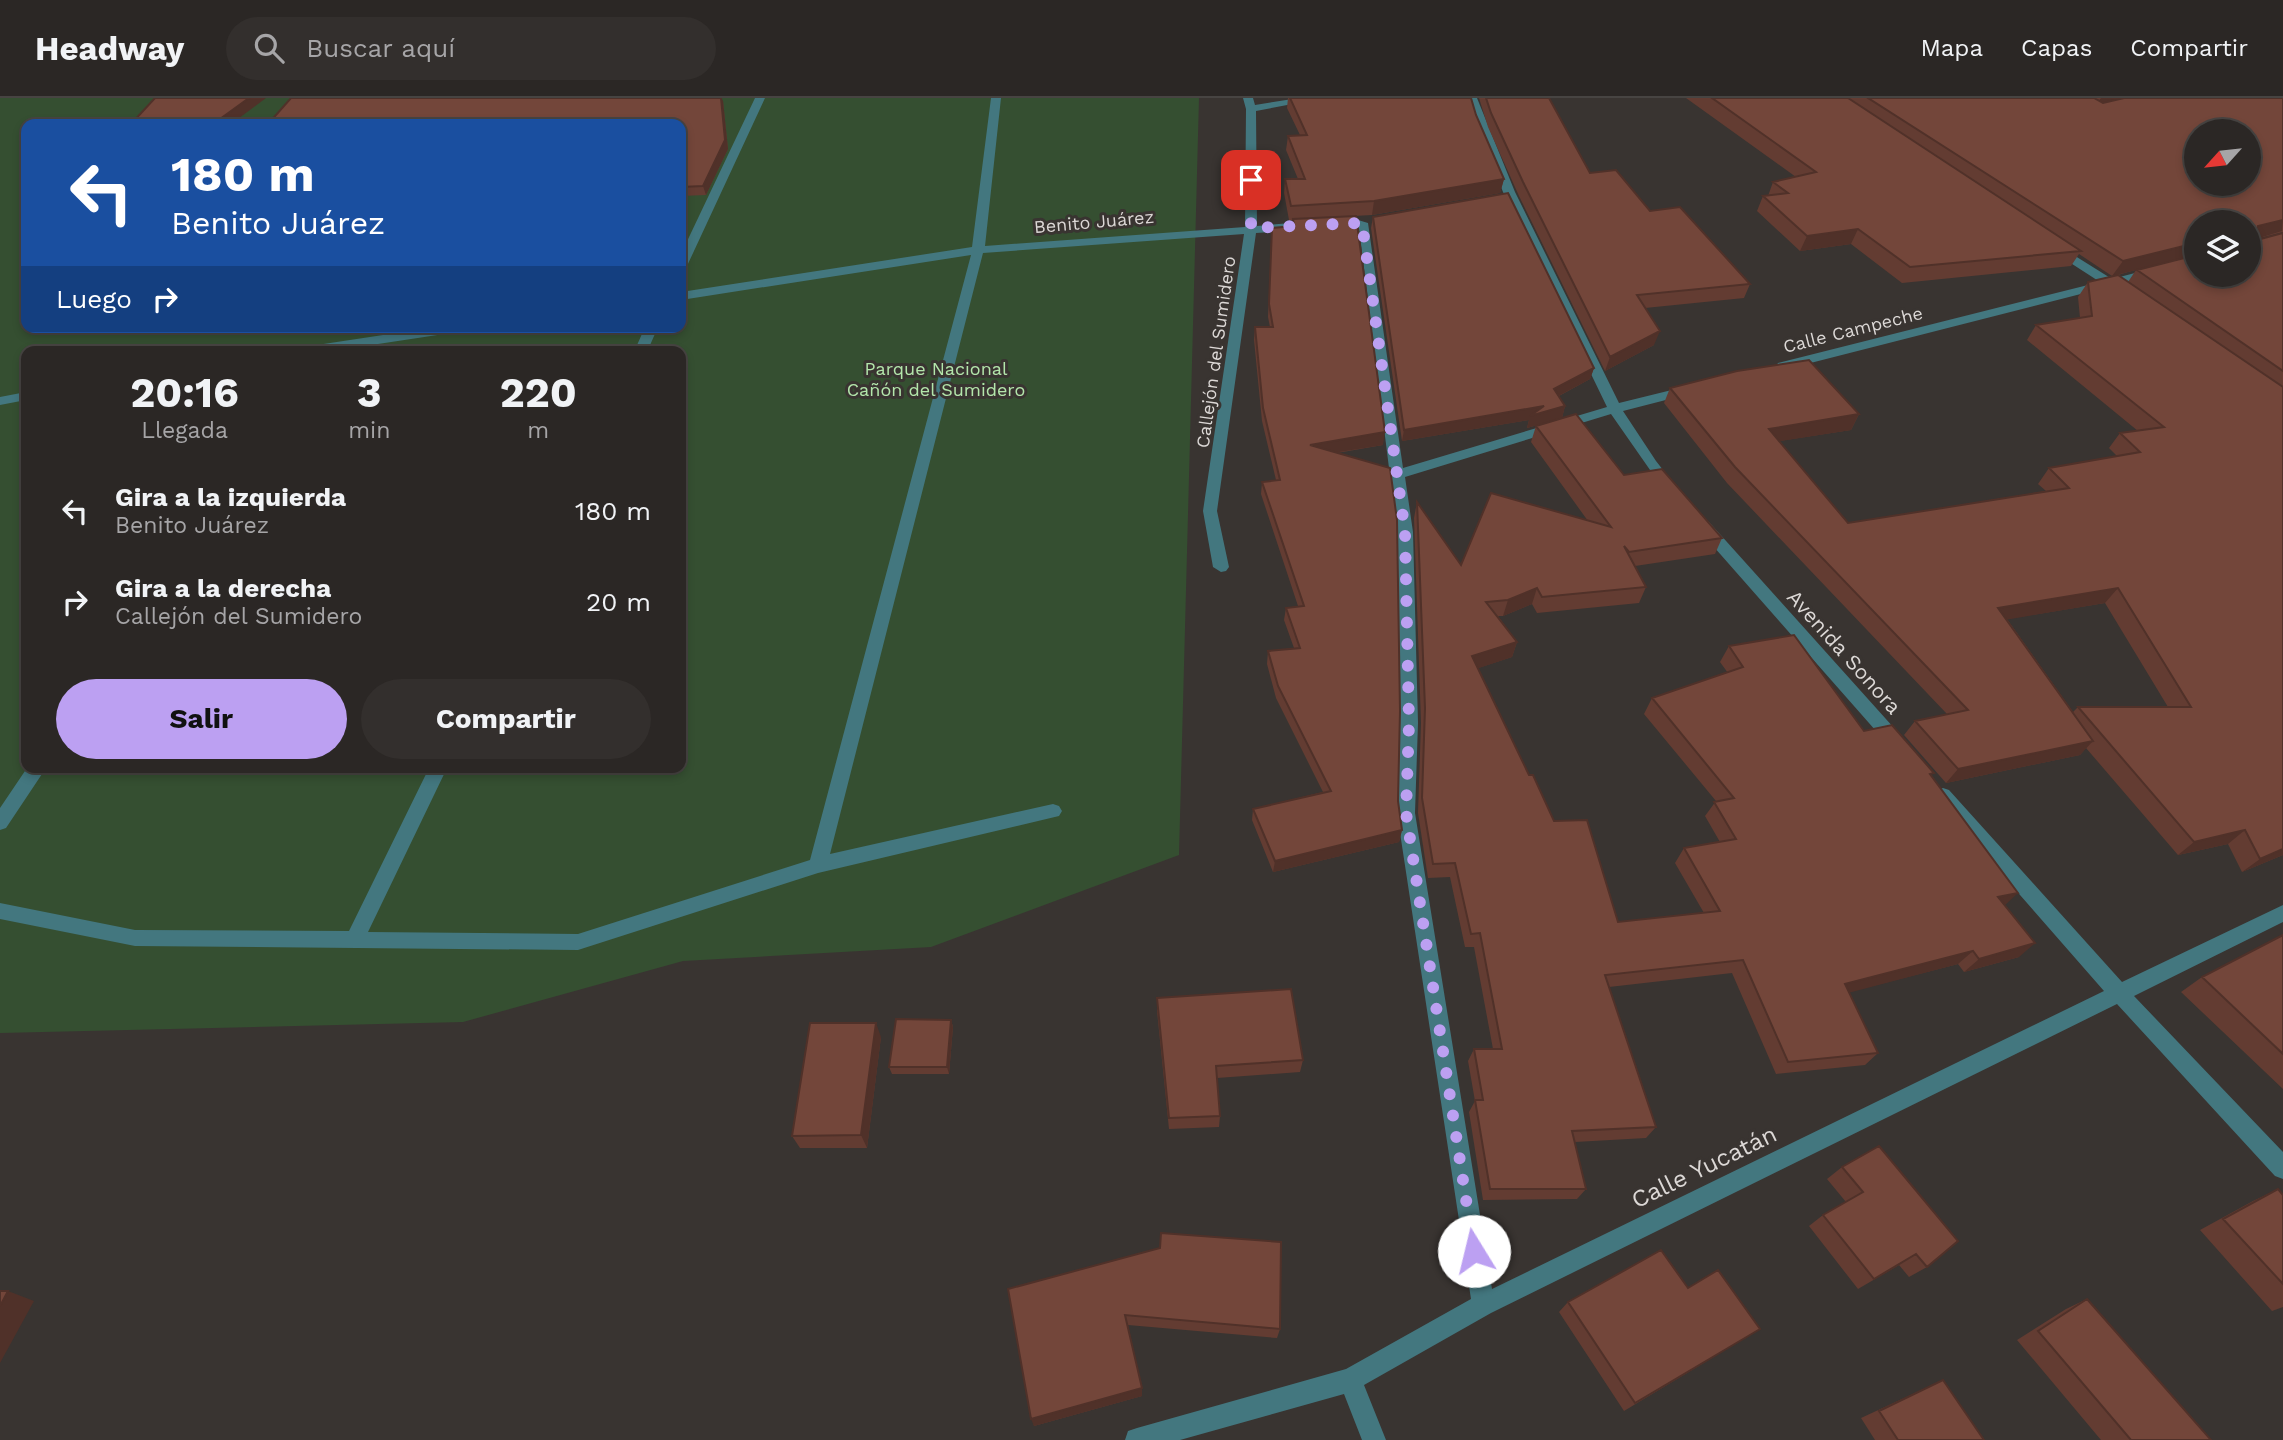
<!DOCTYPE html>
<html lang="es">
<head>
<meta charset="utf-8">
<style>
  body { margin:0; font-family:"Work Sans",sans-serif; background:#332f2d; color:#f1f3f6; height:100vh; display:flex; flex-direction:column; font-size:26px; white-space:nowrap }
  * { box-sizing:border-box; margin:0 }
  p { font-size:23px; color:#a6a5a7 }
  .icon { flex:none; width:38px; height:38px; fill:none; stroke:currentColor; stroke-width:2; stroke-linecap:round; stroke-linejoin:round }
  .map { position:relative; flex:1; overflow:hidden }
  .sheet { position:absolute; left:21px; top:248px; width:665px; height:427px; display:flex; flex-direction:column; background:#2b2725; border-radius:14px; box-shadow:0 4px 10px #0003,0 0 0 2px #474442 }
  .sheet>* { flex:none }
  .banner { position:absolute; left:21px; top:21px; width:665px; height:214px; border-radius:14px; box-shadow:0 4px 10px #0003,0 0 0 2px #474442; background:#1a4fa0; color:#fff; overflow:hidden }
  .needle { width:46px; rotate:243deg }
  .buttons { position:absolute; left:2184px; top:21px; display:grid; gap:14px }
  .buttons a { display:grid; place-items:center; width:77px; height:77px; border-radius:50%; background:#2b2725; box-shadow:0 4px 10px #0003,0 0 0 2px #474442; font-size:35px }
  .pin { position:absolute; display:grid; place-items:center; width:60px; height:60px; color:#fff; margin:-30px; border-radius:14px; box-shadow:0 4px 10px #0006 }
  .me { position:absolute; width:77px; margin:-38px; rotate:351deg; stroke-linejoin:round; filter:drop-shadow(0 0 5px #0008) }
  .turn { display:flex; align-items:center; gap:24px; height:147px; padding:0 35px; font-size:32px }
  .turn .icon { width:91px; height:91px; stroke-width:2.5 }
  .turn b { display:block; font-size:49px; line-height:60px }
  .then { display:flex; align-items:center; height:66px; padding:0 35px; background:#0003; gap:14px; font-size:26px }
  .eta { display:flex; justify-content:space-evenly; align-items:center; height:119px; text-align:center }
  .eta b { font-size:42px; font-weight:700; line-height:49px }
  .button { display:flex; gap:14px; margin-top:auto; padding:14px 35px }
  .button a { flex:1; height:80px; border-radius:42px; background:#bca0f2; color:#111; font-size:28px; font-weight:700; line-height:80px; text-align:center }
  .button a+a { background:#332f2d; color:#f1f3f6 }
  ul { padding:0; list-style:none }
  li { display:flex; align-items:center; gap:21px; height:91px; padding:0 35px }
  li div { flex:1 }
  li b { display:block; font-size:26px }
  li em { font-style:normal }
  header { display:flex; align-items:center; gap:42px; box-sizing:border-box; height:98px; padding:0 35px; background:#2b2725; border-bottom:2px solid #474442 }
  header strong { font-size:33px }
  nav { display:flex; gap:38px; margin-inline-start:auto; font-size:24px }
  .search { width:490px; height:63px; background:#332f2d; display:flex; align-items:center; gap:18px; box-sizing:border-box; padding:0 24px; border-radius:38px; color:#a6a5a7; font-size:26px }
  .map>svg:first-child { display:block }
  .green { fill:#354f31; fill-rule:evenodd }
  .lines { fill:none; stroke-linecap:round; stroke-linejoin:round }
  .minor { fill:#43777f; fill-rule:evenodd }
  .wall { fill:#633c32; fill-rule:evenodd }
  .shaded-wall { fill:#503129 }
  .building { fill:#73463a; stroke:#503129; stroke-width:2; fill-rule:evenodd }
  .route { stroke:#bca0f2; stroke-width:12; stroke-dasharray:0 21.6 }
  .labels { text-anchor:middle; stroke-width:6; stroke-linejoin:round; paint-order:stroke }
  .far-street-label { font-size:18px; fill:#dcd8d6; stroke:#393431 }
  .far-park-label { font-size:18px; fill:#b3e6ab; stroke:#393431 }
  .street-label { font-size:21px; fill:#dcd8d6; stroke:#393431 }
  .near-street-label { font-size:24px; fill:#dcd8d6; stroke:#393431 }
</style>
</head>
<body>
<header>
<strong>Headway</strong>
<div class="search"><svg class="icon" aria-label="search" viewBox="0 0 24 24"><circle cx="10" cy="10" r="6"/><path d="M15 15l6 6"/></svg>Buscar aquí</div>
<nav><a>Mapa</a><a>Capas</a><a>Compartir</a></nav>
</header>
<div class="map">
<svg width="2283" height="1342" viewBox="0 0 2283 1342">
  <rect width="100%" height="100%" fill="#393431"/>
  <!-- green -->
  <path class="green" d="M0,0H1199L1179,757L931,849L683,863L463,924L0,935ZM26,26H681V229H26ZM26,254H681V670H26Z"/>
  <g class="lines">
    <!-- minor -->
    <path class="minor" d="M755,0H765L687,168L681,172V156Z
      M991,0H1001L985,148L1245,129L1246,11L1243,0H1253L1255,7L1299,0H1324L1256,13L1257,128L1314,123L1320,127L1314,131L1256,135L1217,413L1229,469L1226,473L1221,474L1213,469L1203,413L1244,136L983,155L830,756L1053,706L1059,708L1062,713L1059,718L818,775L578,852L135,848L0,821V805L135,832L349,833L429,670H447L368,834L578,836L810,762L971,157L681,202V194L972,149Z
      M1467,0H1477L1515,94L1619,305L1688,288L1695,292L1693,295L1623,313L1656,363L1674,386L1676,389L1674,392H1664L1611,316L1405,379L1413,434L1418,625L1415,715L1492,1191L2104,893L1937,702L1934,697L1937,692L1943,690L1949,692L2122,884L2283,807V824L2134,898L2283,1054V1081L2275,1078L2117,906L1491,1215L1364,1287L1386,1342H1362L1344,1296L1180,1342H1125L1128,1333L1137,1330L1346,1271L1471,1201L1397,715L1400,625L1397,434L1358,122L1368,125L1403,370L1607,309L1503,94Z
      M2056,146L2112,181L2196,159V167L2120,186L2119,191L2108,189L1783,272L1776,268L1778,265L2100,184L2052,153V147Z
      M436,229H470L464,233L325,254H291L297,250Z
      M645,229H658L647,254H634Z
      M26,294V302L0,307V299Z
      M1704,423L1709,424L1903,640L1906,645L1903,650H1891L1699,432L1697,428L1699,424Z
      M27,670H46L6,730L0,732V710Z"/>
  </g>
  <!-- wall -->
  <path class="wall" d="M1288,0H1471L1476,17L1504,81L1500,95L1372,117L1318,120L1383,347L1337,355L1402,732L1399,744L1273,774L1252,722L1253,711L1323,694L1276,600L1267,566L1268,553L1294,550L1284,522L1286,510L1298,508L1261,396L1262,384L1276,382L1262,323L1254,242L1255,229H1270L1268,219L1271,143L1292,128L1293,122H1289L1284,95L1285,81H1298L1286,52L1288,38L1300,37L1287,10Z
    M1479,0H1549L1590,75L1650,113L1750,186L1744,200L1645,210L1654,247L1605,273L1519,98L1488,29Z
    M1686,0H2283V134L2260,140L2261,141L2283,135V757L2242,774L2228,746L2178,757L2086,650L2080,657L1946,685L1904,637L1915,623L1947,616L1727,385L1664,305L1670,290L1859,316L1851,332L1779,343L1848,425L2046,393L2038,386L2049,370L2117,358L2109,350L2120,335L2138,333L2027,242L2036,227L2080,220L2078,199L2088,184L2112,178L2079,156L2071,168L1902,185L1851,146L1800,153L1757,113L1763,98H1768L1773,84L1796,79ZM2196,124L2249,177L2172,163ZM2136,172L2128,184L2118,177L2128,174ZM2105,505L2168,609H2078L2073,614L2007,521Z
    M723,3L728,51L706,97L681,98V26Z
    M1373,119L1594,270L1590,281L1559,298L1565,308L1562,320L1527,330L1529,322L1402,343L1371,130Z
    M1536,328L1624,377L1722,440L1715,456L1635,468L1646,489L1639,505L1537,515L1532,506L1503,518H1498L1517,544L1512,559L1478,570L1529,677L1554,723L1618,824L1704,815L1675,765L1684,750L1720,744L1705,718L1716,703L1644,616L1652,600L1728,575L1720,564L1729,548L1864,633L1931,678L2005,807L2019,859L1964,874L1958,866L1849,894L1878,955L1865,967L1776,976L1732,875L1609,889L1656,1029L1646,1040L1575,1044L1586,1091L1577,1101L1483,1102L1469,1014L1475,1003L1468,963L1474,951H1493L1474,849H1465L1450,779L1428,780L1418,715L1421,625L1414,420L1417,404L1461,467L1588,423L1531,344Z
    M2283,837V991L2181,894L2202,879Z
    M1157,900L1303,962L1300,974L1217,980L1220,1018L1219,1029L1169,1031L1157,913Z
    M951,922L953,929L949,976H892L889,969Z
    M881,939L867,1050H800L792,1038Z
    M1842,1069L1927,1169L1909,1179L1899,1167L1858,1191L1809,1128L1823,1117L1846,1104L1827,1081Z
    M2278,1091L2283,1097V1209L2272,1213L2200,1132L2253,1103Z
    M1688,1190L1760,1231L1624,1313L1559,1214L1568,1204Z
    M1008,1191L1280,1231L1277,1240L1128,1227L1142,1290V1298L1034,1328Z
    M2087,1201L2211,1342H2101L2017,1242L2066,1211Z
    M1943,1282L1984,1342H1875L1861,1320Z"/>
  <!-- shaded-wall -->
  <path class="shaded-wall" d="M249,0H266L231,26H213Z
    M721,0L723,3L728,51L706,97L703,88Z
    M2101,0H2130L2096,7Z
    M1504,81L1500,95L1372,117L1374,103Z
    M2283,122L2282,133L2249,143L2258,128Z
    M1858,131L1851,146L1800,153L1807,138Z
    M2196,145V157L2112,178L2123,163Z
    M1660,233L1654,247L1605,273L1610,259Z
    M1594,270L1590,281L1551,302L1554,291Z
    M1544,308H1565L1562,320L1527,330L1529,322L1402,343L1404,332Z
    M1859,316L1851,332L1762,346L1769,331Z
    M1385,334L1383,347L1308,359L1310,347Z
    M1537,490L1532,506L1503,518L1508,502Z
    M2118,490L2105,505L1987,525L1998,510Z
    M1517,544L1512,559L1467,574L1472,558Z
    M2093,643L2080,657L1946,685L1958,671Z
    M1402,732L1399,744L1273,774L1275,763Z
    M2245,732L2228,746L2178,757L2194,744Z
    M2283,751V757L2242,774L2260,761Z
    M2018,795L2003,809L1998,799Z
    M2035,845L2019,859L1964,874L1979,861Z
    M1973,853L1958,866L1833,899L1845,886Z
    M951,922L953,929L949,976L947,969Z
    M876,925L881,939L867,1050L861,1037Z
    M8,1193L34,1203L0,1265V1208Z
    M1142,1290V1298L1034,1328L1031,1321Z"/>
  <!-- building -->
  <path class="building" d="M155,0H249L213,26H131Z
    M291,0H721L725,42L703,88L681,89V26H268Z
    M1290,0H1471L1476,17L1504,81L1374,103L1291,108L1285,81H1305L1288,38L1307,37Z
    M1486,0H1549L1590,75L1616,72L1650,113L1680,109L1750,186L1637,197L1660,233L1610,259L1523,84L1491,15Z
    M1712,0H1848L2081,153L1910,169L1858,131L1807,138L1763,98L1788,95L1773,84L1816,74Z
    M1868,0H2094L2103,5L2124,0H2283V122L2258,128V138L2261,141L2283,135V273L2137,172L2196,157V177H2249V124H2196V145L2123,163ZM2196,33H2249V86H2196Z
    M1508,95L1594,270L1554,291L1565,308L1530,318L1544,308L1404,332L1373,119Z
    M1356,118L1385,334L1310,347L1390,370L1397,422L1400,613L1398,703L1402,732L1275,763L1253,711L1331,693L1278,588L1268,553L1300,550L1286,510L1304,508L1262,384L1280,382L1263,310L1255,229H1273L1269,206L1272,130L1294,128L1293,121Z
    M2118,177L2283,289V751L2260,761L2245,732L2194,744L2078,609H2191L2118,490L1998,510L2093,643L1958,671L1915,623L1968,612L1735,369L1670,290L1737,273L1809,262L1859,316L1769,331L1848,425L2069,390L2049,370L2140,354L2120,335L2164,329L2036,227L2092,218L2088,184Z
    M1576,316L1624,377L1662,371L1722,440L1629,454L1624,448L1646,489L1542,499L1537,490L1508,502L1486,504L1517,544L1472,558L1529,677H1533L1554,723L1587,722L1618,824L1720,813L1684,750L1736,741L1714,704L1734,700L1652,600L1743,569L1729,548L1794,537L1864,633L1892,627L1934,675L1930,676L2018,795L1998,799L2035,845L1979,861L1973,853L1845,886L1878,955L1788,964L1743,862L1605,877L1656,1029L1572,1033L1586,1091H1490L1475,1002H1483L1474,951H1502L1480,835L1471,836L1455,765L1433,766L1422,700L1425,610L1417,404L1461,467L1491,395L1611,429L1536,328Z
    M2283,837V956L2202,879Z
    M1291,891L1303,962L1216,968L1220,1018L1169,1020L1157,900Z
    M896,921L951,922L947,969H889Z
    M810,925H876L861,1037L792,1038Z
    M1879,1048L1958,1143L1927,1169L1916,1156L1874,1181L1823,1117L1863,1094L1842,1069Z
    M2278,1091L2283,1097V1186L2223,1121Z
    M1161,1135L1281,1144L1280,1231L1125,1217L1142,1290L1031,1321L1008,1191L1160,1150Z
    M1661,1152L1688,1190L1718,1172L1760,1231L1635,1305L1568,1204Z
    M0,1193H8L0,1208Z
    M2087,1201L2211,1342H2131L2038,1233Z
    M1943,1282L1984,1342H1898L1879,1313Z"/>
  <g class="lines">
    <!-- route -->
    <path class="route" d="M1251,82V130L1362,125L1405,434L1409,625L1406,715L1474,1153"/>
  </g>
  <g class="labels">
    <!-- far-street labels -->
    <g class="far-street-label">
      <text transform="translate(1094 124) rotate(-5)" y="6">Benito Juárez</text>
      <text transform="translate(1853 232) rotate(-14)" y="6">Calle Campeche</text>
      <text transform="translate(1216 254) rotate(-82)" y="6">Callejón del Sumidero</text>
    </g>
    <!-- far-park labels -->
    <g class="far-park-label">
      <text x="936" y="277">Parque Nacional<tspan x="936" dy="21">Cañón del Sumidero</tspan></text>
    </g>
    <!-- street labels -->
    <g class="street-label">
      <text transform="translate(1844 554) rotate(48)" y="7">Avenida Sonora</text>
    </g>
    <!-- near-street labels -->
    <g class="near-street-label">
      <text transform="translate(1704 1069) rotate(-26)" y="8">Calle Yucatán</text>
    </g>
  </g>
</svg>
<div class="buttons">
<a><svg class="needle" viewBox="-14 -14 28 28"><path d="M0-13l5 13h-10z" fill="#e53935"/><path d="M0 13l5-13h-10z" fill="#a6a5a7"/></svg></a>
<a><svg class="icon" aria-label="layers" viewBox="0 0 24 24"><path d="M12 4l9 5-9 5-9-5zM3 14l9 5 9-5"/></svg></a>
</div>
<div class="pin" style="left:1251px;top:82px;background:#d93025"><svg class="icon" aria-label="arrive" viewBox="0 0 24 24"><path d="M6 21V4h12l-3 4 3 4H6"/></svg></div>
<svg class="me" style="left:1474px;top:1153px" viewBox="-20 -20 40 40"><circle r="19" fill="#fff"/><path d="M0-13L10 11 0 6-10 11z" fill="#bca0f2"/></svg>
<div class="banner">
<div class="turn"><svg class="icon" aria-label="left" viewBox="0 0 24 24"><path d="M17 20v-9H6M10 6l-5 5 5 5"/></svg><div><b>180 m</b>Benito Juárez</div></div>
<div class="then">Luego<svg class="icon" aria-label="right" viewBox="0 0 24 24"><path d="M7 20v-9h11M14 6l5 5-5 5"/></svg></div>
</div>
<section class="sheet">
<div class="eta">
<div><b>20:16</b><p>Llegada</p></div>
<div><b>3</b><p>min</p></div>
<div><b>220</b><p>m</p></div>
</div>
<ul>
<li><svg class="icon" aria-label="left" viewBox="0 0 24 24"><path d="M17 20v-9H6M10 6l-5 5 5 5"/></svg><div><b>Gira a la izquierda</b><p>Benito Juárez</p></div><em>180 m</em></li>
<li><svg class="icon" aria-label="right" viewBox="0 0 24 24"><path d="M7 20v-9h11M14 6l5 5-5 5"/></svg><div><b>Gira a la derecha</b><p>Callejón del Sumidero</p></div><em>20 m</em></li>
</ul>
<div class="button"><a>Salir</a><a>Compartir</a></div>
</section>
</div>
</body>
</html>
